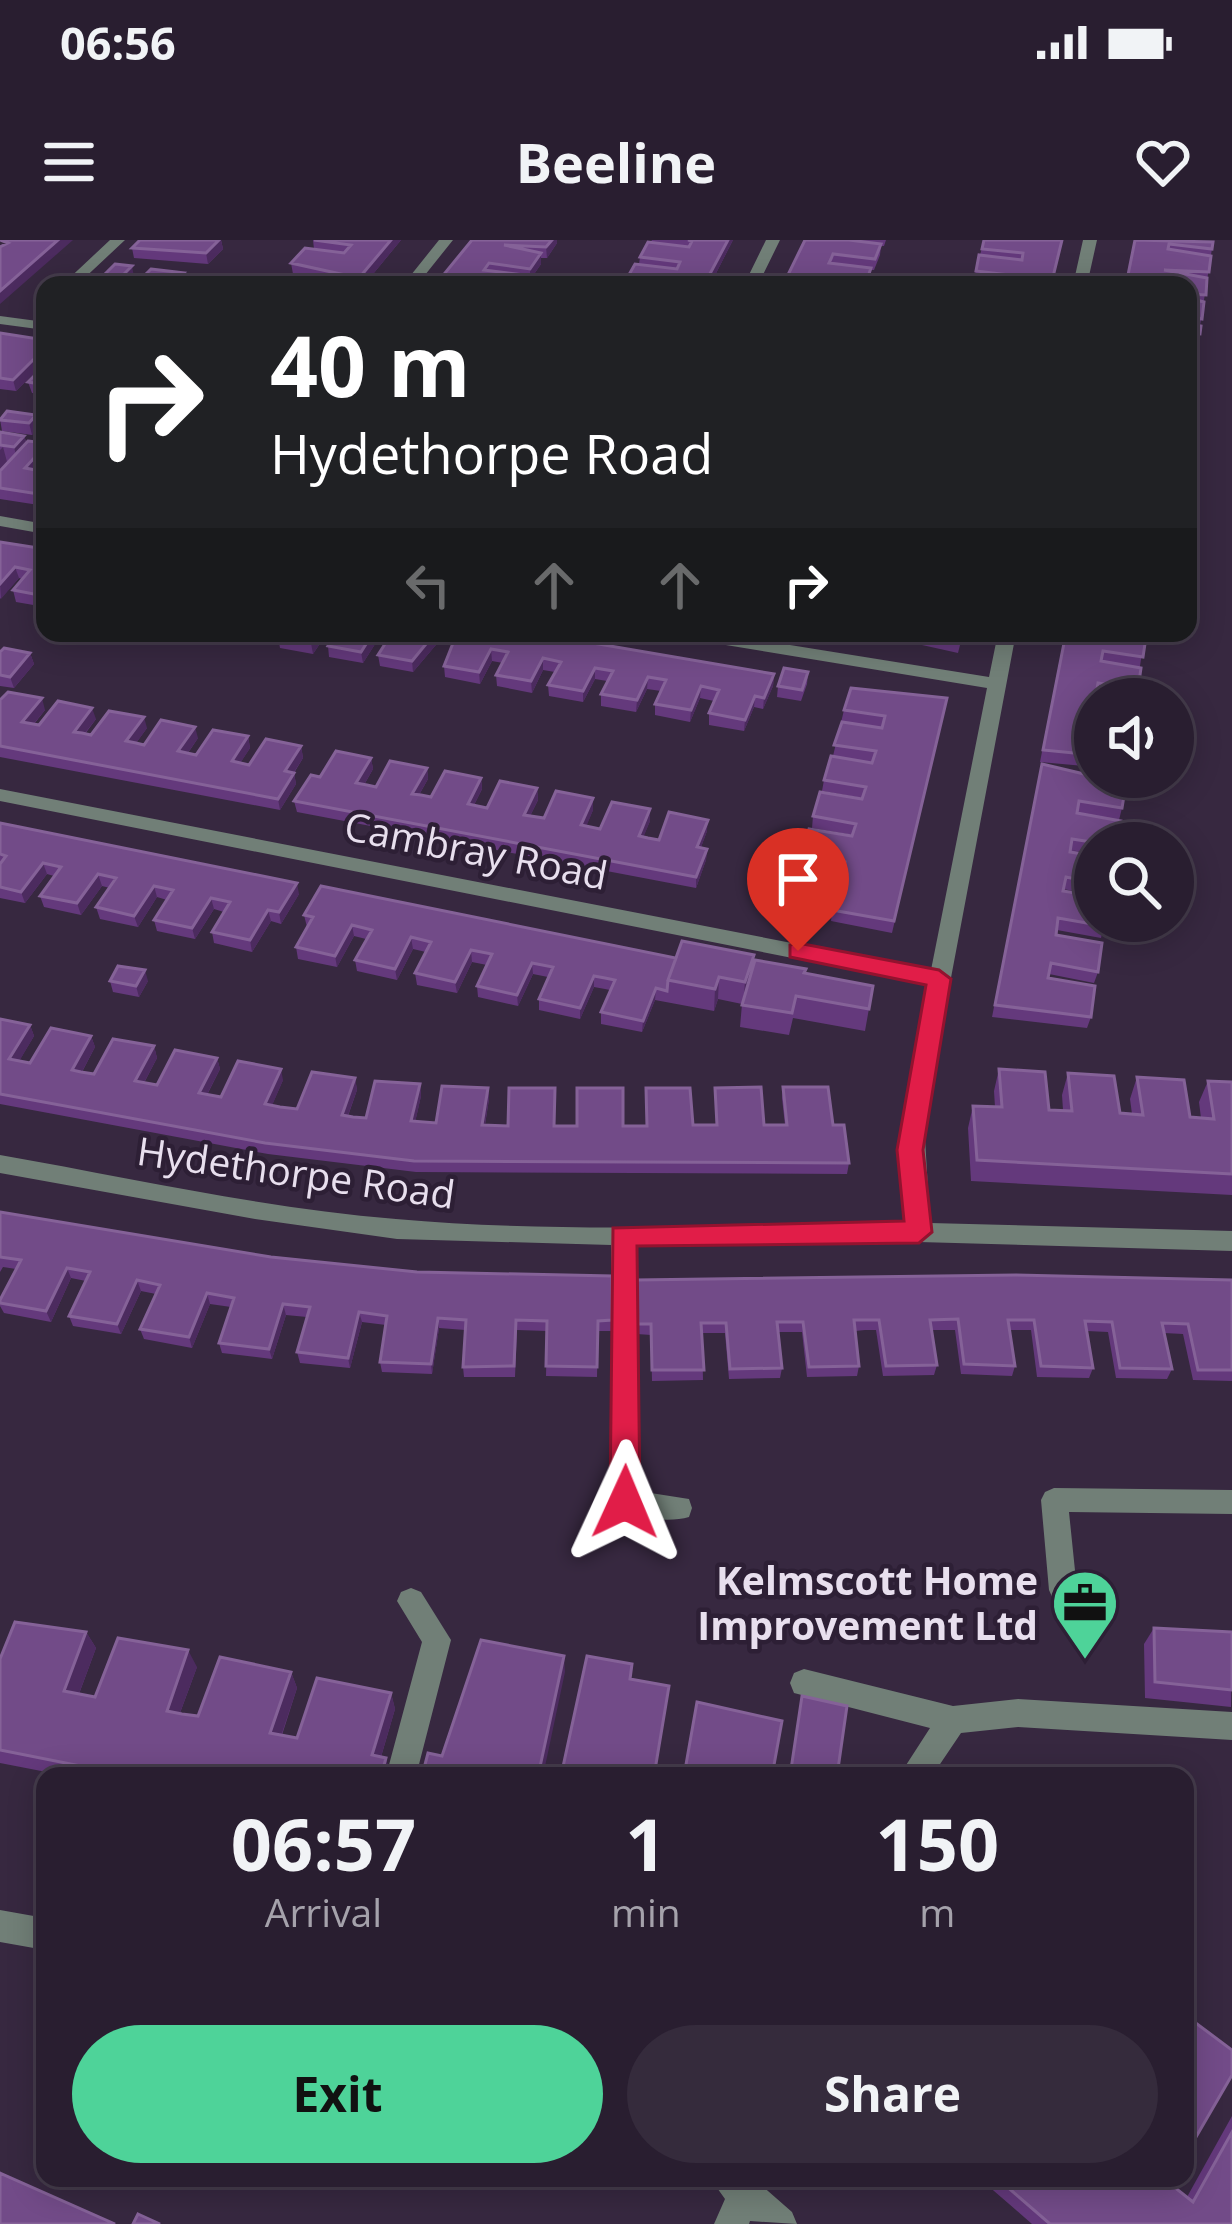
<!DOCTYPE html>
<html lang="en">
<head>
<meta charset="utf-8">
<style>
  body { margin:0; font-family:"Open Sans",sans-serif; background:#352b3c; color:#f1f3f6; height:100vh; display:flex; flex-direction:column; font-size:45px; white-space:nowrap }
  * { box-sizing:border-box; margin:0 }
  p { font-size:39px; color:#a5a2ab }
  .icon { flex:none; width:66px; height:66px; fill:none; stroke:currentColor; stroke-width:2; stroke-linecap:round; stroke-linejoin:round }
  .map { position:relative; flex:1; overflow:hidden }
  .details { position:absolute; left:36px; top:1527px; width:1158px; height:420px; display:flex; flex-direction:column; background:#291e30; border-radius:24px; box-shadow:0 6px 30px #0003,0 0 0 3px #453c4c }
  .details>* { flex:none }
  .hud { position:absolute; left:36px; top:36px; width:1161px; height:366px; border-radius:24px; box-shadow:0 6px 30px #0003,0 0 0 3px #453c4c; background:#202124; color:#fff; overflow:hidden }
  .fabs { position:absolute; left:1074px; top:438px; display:grid; gap:24px }
  .fabs a { display:grid; place-items:center; width:120px; height:120px; border-radius:50%; background:#291e30; box-shadow:0 6px 30px #0003,0 0 0 3px #453c4c; font-size:60px }
  .pin { position:absolute; display:grid; place-items:center; width:102px; height:102px; color:#fff; margin:-123px -51px; border-radius:50% 50% 50% 0; rotate:-45deg; box-shadow:0 0 12px #0007 }
  .pin .icon { rotate:45deg }
  .me { position:absolute; width:132px; margin:-66px; rotate:1deg; stroke-linejoin:round; filter:drop-shadow(0 0 9px #0008) }
  .turn { display:flex; align-items:center; gap:42px; height:252px; padding:0 36px; font-size:54px }
  .turn .icon { width:156px; height:156px; stroke-width:2.5 }
  .turn b { display:block; font-size:84px; line-height:102px }
  .lanes { display:flex; align-items:center; height:114px; padding:0 36px; background:#0003; justify-content:center; gap:60px; direction:ltr }
  .lanes .off { opacity:.35 }
  .eta { display:flex; justify-content:space-evenly; align-items:center; height:204px; text-align:center }
  .eta b { font-size:72px; font-weight:700; line-height:84px }
  .primary-button { display:flex; gap:24px; margin-top:auto; padding:24px 36px }
  .primary-button a { flex:1; height:138px; border-radius:72px; background:#4ed399; color:#111; font-size:48px; font-weight:700; line-height:138px; text-align:center }
  .primary-button a+a { background:#352b3c; color:#f1f3f6 }
  .status { display:flex; justify-content:space-between; align-items:center; height:84px; padding:0 60px; background:#291e30; direction:ltr }
  .status svg { height:33px; fill:currentColor }
  header { display:flex; justify-content:space-between; align-items:center; height:156px; padding:0 36px; background:#291e30; font-size:54px; font-weight:700 }
  .map>svg:first-child { display:block }
  .lines { fill:none; stroke-linecap:round; stroke-linejoin:round }
  .lane { fill:#717f77; fill-rule:evenodd }
  .street { fill:#717f77; fill-rule:evenodd }
  .wall { fill:#64397c }
  .shaded-wall { fill:#4c2b5f }
  .building { fill:#724b88; stroke:#856298; stroke-width:3 }
  .route { fill:#e11d48; stroke:#92132f; stroke-width:3 }
  .labels { text-anchor:middle; stroke-width:9; stroke-linejoin:round; paint-order:stroke }
  .street-label { font-size:39px; fill:#e8dfee; stroke:#2d1f35 }
  .poi-label { font-size:39px; font-weight:bold; fill:#e8dfee; stroke:#2d1f35; text-anchor:end }
</style>
</head>
<body>
<div class="status"><b>06:56</b><svg viewBox="0 0 49 12"><path d="M0 12V9h3v3zM5 12V6h3v6zM10 12V3h3v9zM15 12V0h3v12zM26 1h20v11H26zM47 4h2v5h-2z"/></svg></div>
<header><svg class="icon" aria-label="menu" viewBox="0 0 24 24"><path d="M4 6h16M4 12h16M4 18h16"/></svg>Beeline<svg class="icon" aria-label="heart" viewBox="0 0 24 24"><path d="M12 20l-8-8c-3-5 5-10 8-4 3-6 11-1 8 4z"/></svg></header>
<div class="map">
<svg width="1232" height="1984" viewBox="0 0 1232 1984">
  <rect width="100%" height="100%" fill="#372840"/>
  <g class="lines">
    <!-- lane -->
    <path class="lane" d="M411,1348L421,1352L451,1400L416,1536H386L422,1402L397,1361L401,1352Z
      M804,1429L953,1466L1018,1459L1232,1472V1500L1018,1487L961,1493L932,1536H899L930,1488L794,1453L790,1443L794,1433Z"/>
    <!-- street -->
    <path class="street" d="M110,0H125L77,45H62Z
      M439,0H453L417,45H403Z
      M766,0H780L758,45H744Z
      M1083,0H1097L1087,45H1073Z
      M0,76L45,82V90L0,84Z
      M0,276L45,284V294L0,286Z
      M674,393H716L989,437L998,393H1016L924,881L930,983L1232,991V1011L919,1002L635,1005L638,1251L689,1259L692,1268L689,1277C669,1283 635,1278 616,1270L612,1262L611,1005L397,999L255,979L0,933V915C131,938 263,968 396,979C562,994 739,985 907,983L902,881L929,745L0,561V549L931,730L987,448L683,398Z
      M1054,1248L1232,1250V1274L1069,1272L1077,1350L1073,1359L1063,1363L1053,1359L1049,1350L1041,1260L1045,1252Z
      M0,1670L45,1678V1710L0,1702Z
      M710,1938H753L792,1972L797,1984L750,1981L749,1984H714L725,1959Z"/>
  </g>
  <!-- wall -->
  <path class="wall" d="M140,0H221L223,9L208,24L134,18L132,8Z
    M313,0H401L364,45H345L293,34L291,23L314,9Z
    M472,0H557V3L547,18H541V24L530,40L436,45Z
    M652,0H733L710,45H626V40L639,24L640,17Z
    M805,0H886L884,6H881L880,15L874,30H871L868,45H783Z
    M984,0H1062L1052,45L974,38Z
    M1135,0L1213,2L1197,105L1188,104V45Z
    M0,93L45,100V155L32,153L28,142L41,129H38L16,151L0,149Z
    M36,175L39,186L32,195L2,191L0,179Z
    M0,192L24,196L37,230L41,231L45,226V266L0,259Z
    M0,302L45,309V367L16,362L13,350L22,339L19,338L0,359Z
    M229,393H272L263,405L231,400Z
    M280,393H327L313,414L280,408L278,397Z
    M331,393H446L413,432L380,426L378,415L386,403L377,401L363,423L329,417L328,406L336,394Z
    M457,393L774,434L773,446L763,469L754,467L744,491L709,485V473L714,461L700,458L690,482L655,475V464L661,451L647,449L636,472L601,466V454L607,441L595,439L583,462L549,456L548,445L555,432L543,430L532,453L497,446L496,435L503,423L492,421L480,444L445,437L444,426Z
    M868,393H963L958,413Z
    M1065,393H1145L1135,459L1096,454L1095,527L1040,522Z
    M0,412L30,413L34,424L14,448L0,446Z
    M808,432L807,444L801,461L777,457L778,446Z
    M947,458L892,693L831,681L832,673L789,666L790,654L841,636L842,633L800,626L801,615L853,595L812,588L813,576L862,558L822,551L824,540L833,516L844,470Z
    M0,460L45,470L34,484L39,485L96,479L85,494L91,495L147,488L136,503L144,505L198,498L188,513L196,515L248,496L250,508L240,523L249,525L301,506L303,518L294,533L296,544L280,570L0,517Z
    M371,518L373,529L364,545L376,547L427,528L428,539L419,555L431,557L481,538L482,549L474,565L487,568L537,548L538,560L530,576L544,578L593,558V570L586,586L600,589L650,581L643,597L659,600L707,591L701,607L707,609L706,620L696,648L297,572L294,561L320,537Z
    M1042,524L1122,568L1119,580L1095,603V615L1071,610L1095,616V655L1063,649V651L1105,681L1101,698L1057,690L1056,695L1098,732L1094,743L1049,734L1048,738L1091,777L1087,788L992,777Z
    M0,583L299,654L281,684L271,681L252,712L214,703L212,692L224,672L214,669L195,699L157,691L154,680L167,660L157,657L138,687L100,679L96,667L110,648L102,646L81,675L44,667L40,656L54,636L47,634L25,663L0,658Z
    M304,675L752,729L805,733L873,746L865,791L793,778L789,795L740,787L742,764L718,759L714,771L655,760L642,792L601,784V772L610,750L605,749L594,747L580,779L539,770V759L548,737L533,734L518,766L478,757L477,746L487,725L472,722L457,753L417,745L415,733L426,712L413,709L397,740L357,731L355,720L366,699L354,696L337,727L298,719L296,707L307,687Z
    M110,741H148L139,757L113,752Z
    M0,779L30,785L34,796L19,821L30,823L91,796L95,807L82,832L94,834L154,806L157,818L144,843L157,845L217,818L220,829L207,855L221,857L283,840L272,865L297,869L355,838L357,850L348,876L366,878L420,844L421,856L415,882L436,883L488,848L489,859L485,885H716L715,848L764,885H785L782,858L783,847L833,885L849,923L847,934L416,932L268,914L0,864Z
    M999,829L1049,870H1063L1062,855L1068,833L1120,873L1132,874L1130,859L1137,837L1190,877L1201,878L1199,862L1208,841L1232,842V955L971,941L968,888L973,866L995,867L994,851Z
    M0,972L271,1017L417,1032L612,1036V1091H598L597,1137L546,1136L547,1091L517,1090L515,1137H464L463,1127L465,1090L439,1088L432,1134L382,1132L380,1122L386,1085L362,1082L350,1128L300,1123L297,1112L307,1077L286,1075L272,1119L222,1113L219,1103L231,1067L210,1064L192,1108L144,1099L140,1089L156,1054L141,1051L121,1094L73,1086L69,1076L86,1041L71,1038L51,1082L4,1073L0,1066V1060L16,1029L3,1027L0,1032Z
    M636,1040H1232V1141L1193,1140L1183,1094L1164,1093L1172,1129L1167,1139L1116,1138L1108,1092L1087,1091L1093,1128L1089,1138L1037,1137L1031,1090H1010L1015,1126L1012,1136L961,1134L955,1090H932L937,1125L934,1135L883,1136L876,1090H865L855,1091L859,1126L857,1136L807,1137L802,1092H778L782,1128L780,1138L729,1139L725,1093H702L703,1140L652,1141L651,1095L637,1094Z
    M1154,1388L1232,1392L1231,1467L1145,1458L1144,1404Z
    M86,1392L96,1408L79,1454L95,1457L197,1427L180,1473L198,1476L291,1432L297,1448L282,1495L297,1498L391,1453L395,1469L381,1517L386,1518L390,1536H67L0,1523V1419Z
    M1232,1876V1984H1032L979,1938H1172L1169,1943L1187,1957Z"/>
  <!-- shaded-wall -->
  <path class="shaded-wall" d="M58,0H73L0,64V51Z
    M219,0H221L223,9L208,24L206,13Z
    M391,0H401L364,45H360L359,38Z
    M552,0H557V3L547,18L546,7Z
    M728,0H733L710,45H704Z
    M541,13V24L530,40V29Z
    M132,26L134,37L126,45H113Z
    M184,33L185,45H173Z
    M35,118L38,129L16,151L13,140Z
    M36,175L39,186L32,195L29,183Z
    M24,196L28,208L17,219L14,207Z
    M45,206V221L28,240L25,228Z
    M3,207L9,229L0,239V210Z
    M15,327L19,338L1,359L0,344Z
    M261,393H272L263,405L261,394Z
    M317,393H327L313,414L311,403Z
    M373,393H376L377,401L363,423L361,412Z
    M435,393H446L413,432L412,421Z
    M491,409L492,421L480,444L479,432Z
    M30,413L34,424L14,448L10,437Z
    M543,418V430L532,453L531,441Z
    M595,428V439L583,462V451Z
    M774,434L773,446L763,469L764,458Z
    M648,437L647,449L636,472L637,460Z
    M701,446L700,458L690,482L691,470Z
    M755,456L754,467L744,491L745,480Z
    M42,458L45,470L26,493L22,482Z
    M92,468L96,479L77,503L74,492Z
    M144,477L147,488L129,513L126,501Z
    M195,487L198,498L181,523L178,511Z
    M248,496L250,508L234,533L232,521Z
    M301,506L303,518L287,543L285,531Z
    M371,518L373,529L358,555L356,543Z
    M427,528L428,539L413,565L412,554Z
    M294,533L296,544L280,570L278,559Z
    M481,538L482,549L469,575L468,564Z
    M537,548L538,560L525,586L524,575Z
    M593,558V570L582,597L581,585Z
    M650,569V581L639,608V596Z
    M708,580L707,591L697,618V607Z
    M707,609L706,620L696,648V637Z
    M43,623L47,634L25,663L21,652Z
    M98,634L102,646L81,675L77,663Z
    M297,643L299,654L281,684L279,672Z
    M154,646L157,657L138,687L134,676Z
    M211,658L214,669L195,699L192,688Z
    M268,670L271,681L252,712L250,700Z
    M352,685L354,696L337,727L335,716Z
    M411,697L413,709L397,740L395,729Z
    M471,710L472,722L457,753L455,742Z
    M754,715L752,737L743,764L745,742Z
    M532,723L533,734L518,766L517,755Z
    M145,730L148,741L139,757L136,746Z
    M594,736V747L580,779V768Z
    M719,737L718,759L714,771L715,749Z
    M656,748L655,760L642,792L643,781Z
    M30,785L34,796L14,830L9,819Z
    M91,796L95,807L77,841L72,830Z
    M154,806L157,818L139,852L135,841Z
    M217,818L220,829L202,864L199,853Z
    M281,829L283,840L268,875L265,864Z
    M355,838L357,850L344,886L342,875Z
    M420,844L421,856L413,892L411,881Z
    M488,848L489,859L483,896L482,885Z
    M67,1028L71,1038L51,1082L46,1071Z
    M137,1040L141,1051L121,1094L117,1084Z
    M207,1053L210,1064L192,1108L189,1097Z
    M283,1064L286,1075L272,1119L269,1109Z
    M359,1072L362,1082L350,1128L348,1118Z
    M438,1078L439,1088L432,1134L431,1124Z
    M86,1392L96,1408L74,1467L64,1451Z
    M188,1410L197,1427L175,1486L167,1471Z
    M564,1416L565,1432L543,1536H538Z
    M291,1432L297,1448L277,1508L270,1493Z
    M391,1453L395,1469L377,1530L372,1515Z
    M386,1518L390,1536H381Z"/>
  <!-- building -->
  <path class="building" d="M0,0H58L0,51V7L8,3Z
    M140,0H219L206,13L132,8Z
    M314,0H391L359,38L291,23L305,8L344,13L351,5Z
    M472,0H552L546,7L504,5L541,13L530,29L489,23L484,30L524,35L517,45L436,44Z
    M688,0H728L704,45H667L626,40L635,24L677,29L680,22L640,17L648,2L689,7L692,1Z
    M805,0H849L881,4L875,19L833,14L831,19L829,23L871,28L865,45L822,39L819,45H783Z
    M984,0H1062L1051,45H971L973,38L1016,42L1018,36L976,31L979,15L1022,20L1023,13L982,9Z
    M1135,0L1213,2L1212,9L1169,4L1168,9L1211,16L1209,32L1164,30L1207,38L1206,55L1188,54V45H1126Z
    M115,24L132,26L113,45H94Z
    M151,29L184,33L173,45H135Z
    M203,36L237,40L232,45H194Z
    M1188,58L1204,62L1202,79L1188,77Z
    M1188,84L1201,86L1200,94L1188,93Z
    M0,93L45,100V119L35,118L13,140L0,138Z
    M45,125V145L28,142Z
    M1188,142L1195,143L1193,162H1188Z
    M7,171L36,175L29,183L0,180Z
    M0,192L24,196L14,207L0,205Z
    M28,201L45,203V206L25,228L41,231L45,226V255L0,248V231Z
    M0,302L45,309L44,356L13,350L30,330L15,327L0,344Z
    M280,393H317L311,403L278,397Z
    M336,393H373L361,412L328,406Z
    M392,393H435L412,421L378,415Z
    M457,393H534L774,434L764,458L755,456L745,480L709,473L719,450L701,446L691,470L655,464L666,440L648,437L637,460L601,454L613,431L595,428L583,451L548,445L561,422L543,418L531,441L496,435L508,412L491,409L479,432L444,426Z
    M921,393H963L961,402Z
    M1066,393H1121L1146,397L1143,417L1103,411L1101,421L1141,428L1138,449L1098,443L1096,455L1118,459H1095V477H1092L1089,488L1095,489V515L1043,510Z
    M4,408L30,413L10,437L0,435V412Z
    M784,428L808,432L802,450L778,446Z
    M851,448L947,458L894,681L832,670L834,662L790,654L798,628L841,636L845,622L801,615L809,589L852,596L856,584L813,576L820,552L862,559L866,547L824,540L831,516L872,523L876,511L834,505L842,482L882,488L885,476L844,470Z
    M8,452L42,458L22,482L39,485L58,461L92,468L74,492L82,493L91,495L109,471L144,477L126,501L136,503L144,505L161,480L195,487L178,511L196,515L213,490L248,496L232,521L249,525L266,499L301,506L285,531L294,533L278,559L0,506V460Z
    M336,511L371,518L356,543L367,545L376,547L390,521L427,528L412,554L421,555L431,557L445,531L481,538L468,564L487,568L500,541L537,548L524,575L544,578L556,551L593,558L581,585L600,589L612,562L650,569L639,596L648,598L659,600L669,572L708,580L697,607L707,609L696,637L294,561L311,535L320,537Z
    M1042,524L1126,544L1122,568L1079,561L1077,573L1121,581L1117,603H1098L1072,599L1070,612L1095,616V643L1066,637L1063,651L1095,656V681H1105L1104,686L1058,678L1056,695L1102,703L1098,732L1051,723L1048,738L1095,746L1091,777L995,765Z
    M0,583L297,643L279,672L268,670L250,700L212,692L230,662L211,658L192,688L154,680L173,650L154,646L134,676L96,667L116,638L98,634L77,663L40,656L61,627L43,623L21,652L0,647V624L6,616L0,614Z
    M321,646L676,718L668,740L667,751L656,748L643,781L601,772L615,740L605,738L594,736L580,768L539,759L553,727L532,723L517,755L477,746L492,714L471,710L455,742L415,733L431,702L411,697L395,729L355,720L372,690L352,685L335,716L296,707L313,677L304,675Z
    M682,701L754,715L745,742L719,737L715,749L668,740Z
    M755,720L806,729L804,733L873,746L869,769L796,756L792,773L742,765Z
    M118,726L145,730L136,746L110,741Z
    M0,779L30,785L9,819L30,823L51,788L91,796L72,830L81,832L94,834L113,799L154,806L135,841L157,845L175,810L217,818L199,853L221,857L238,821L281,829L265,864L280,867L297,869L312,832L355,838L342,875L353,877L366,878L375,841L420,844L411,881L436,883L442,846L488,848L482,885L508,886L509,848H555L554,886H577V848H623V886H647L646,848H690L693,885H717L715,848L761,847L764,885H787L783,847H828L833,885H844L849,923L414,921L265,903L0,854Z
    M999,829L1045,832L1049,870L1072,871L1068,833L1114,836L1120,873L1143,875L1137,837L1184,840L1190,877L1214,879L1208,841L1232,842V934L977,920L973,866L1002,867Z
    M0,972L271,1017L417,1032L612,1036V1080L598,1081L597,1127L546,1126L547,1081L516,1080L514,1126L463,1127L466,1080L438,1078L431,1124L380,1122L387,1076L359,1072L348,1118L297,1112L310,1067L283,1064L269,1109L219,1103L234,1058L207,1053L189,1097L140,1089L160,1045L137,1040L117,1084L69,1076L90,1032L67,1028L46,1071L0,1063V1060L21,1020L0,1017Z
    M1016,1035L1232,1040V1130H1198L1188,1084L1162,1083L1172,1129L1120,1128L1112,1082L1085,1081L1093,1128L1041,1126L1034,1080H1008L1015,1126L964,1124L958,1079L930,1080L937,1125L886,1126L879,1080H854L859,1126L809,1127L803,1082H777L782,1128L730,1129L726,1083H701L704,1130H652L651,1084H638L636,1040Z
    M15,1382L86,1392L64,1451L95,1457L118,1398L188,1410L167,1471L182,1474L198,1476L220,1417L291,1432L270,1493L297,1498L317,1438L391,1453L372,1515L386,1518L381,1536H131L0,1510V1419Z
    M1154,1388L1232,1392V1450L1155,1442Z
    M481,1400L564,1416L538,1536H422L428,1513L442,1516Z
    M587,1416L632,1424L630,1439L669,1446L654,1536H561Z
    M802,1456L847,1466L837,1536H790Z
    M697,1462L782,1481L772,1536H684Z
    M1185,1775L1232,1810V1835L1185,1916Z
    M1232,1892V1984H1050L997,1938H1172L1169,1943L1193,1962Z
    M0,1933L115,1984H0Z
    M138,1974L160,1984H133Z"/>
  <!-- route -->
  <path class="route" d="M798,703L939,730L951,739L923,910L932,992L919,1003L637,1006L640,1262L636,1271L625,1275L614,1271L610,1262L613,988L904,981L897,910L926,745L790,717V705Z"/>
  <!-- icons -->
  <defs>
    <g id="office-pin" transform="scale(3.45)"><path d="M0 17L-7.5 6A9.5 9.5 0 1 1 7.5 6Z" fill="#4ed399" stroke="#2d1f35"/><path d="M-6-3h4V-5.5h4V-3h4V5H-6ZM-1-4.5V-3h2v-1.5ZM-6 0V1H6V0Z" fill="#111"/></g>
  </defs>
  <g fill-rule="evenodd">
    <use href="#office-pin" x="1085" y="1363"/>
  </g>
  <g class="labels">
    <!-- street labels -->
    <g class="street-label">
      <text transform="translate(476 611) rotate(11)" y="14">Cambray Road</text>
      <text transform="translate(296 933) rotate(8)" y="14">Hydethorpe Road</text>
    </g>
    <!-- poi labels -->
    <g class="poi-label">
      <text x="1038" y="1355">Kelmscott Home<tspan x="1038" dy="45">Improvement Ltd</tspan></text>
    </g>
  </g>
</svg>
<div class="fabs">
<a><svg class="icon" aria-label="sound" viewBox="0 0 24 24"><path d="M4 9h4l5-4v14l-5-4H4zM17 9q2 3 0 6"/></svg></a>
<a><svg class="icon" aria-label="search" viewBox="0 0 24 24"><circle cx="10" cy="10" r="6"/><path d="M15 15l6 6"/></svg></a>
</div>
<div class="pin" style="left:798px;top:711px;background:#d93025"><svg class="icon" aria-label="arrive" viewBox="0 0 24 24"><path d="M6 21V4h12l-3 4 3 4H6"/></svg></div>
<svg class="me" style="left:625px;top:1262px" viewBox="-20 -20 40 40"><path d="M0-17L14 15 0 8-14 15z" fill="#e11d48" stroke="#fff" stroke-width="4"/></svg>
<div class="hud">
<div class="turn"><svg class="icon" aria-label="right" viewBox="0 0 24 24"><path d="M7 20v-9h11M14 6l5 5-5 5"/></svg><div><b>40 m</b>Hydethorpe Road</div></div>
<div class="lanes"><svg class="icon off" aria-label="left" viewBox="0 0 24 24"><path d="M17 20v-9H6M10 6l-5 5 5 5"/></svg><svg class="icon off" aria-label="ahead" viewBox="0 0 24 24"><path d="M12 20V5M6 11l6-6 6 6"/></svg><svg class="icon off" aria-label="ahead" viewBox="0 0 24 24"><path d="M12 20V5M6 11l6-6 6 6"/></svg><svg class="icon" aria-label="right" viewBox="0 0 24 24"><path d="M7 20v-9h11M14 6l5 5-5 5"/></svg></div>
</div>
<section class="details">
<div class="eta">
<div><b>06:57</b><p>Arrival</p></div>
<div><b>1</b><p>min</p></div>
<div><b>150</b><p>m</p></div>
</div>
<div class="primary-button"><a>Exit</a><a>Share</a></div>
</section>
</div>
</body>
</html>
